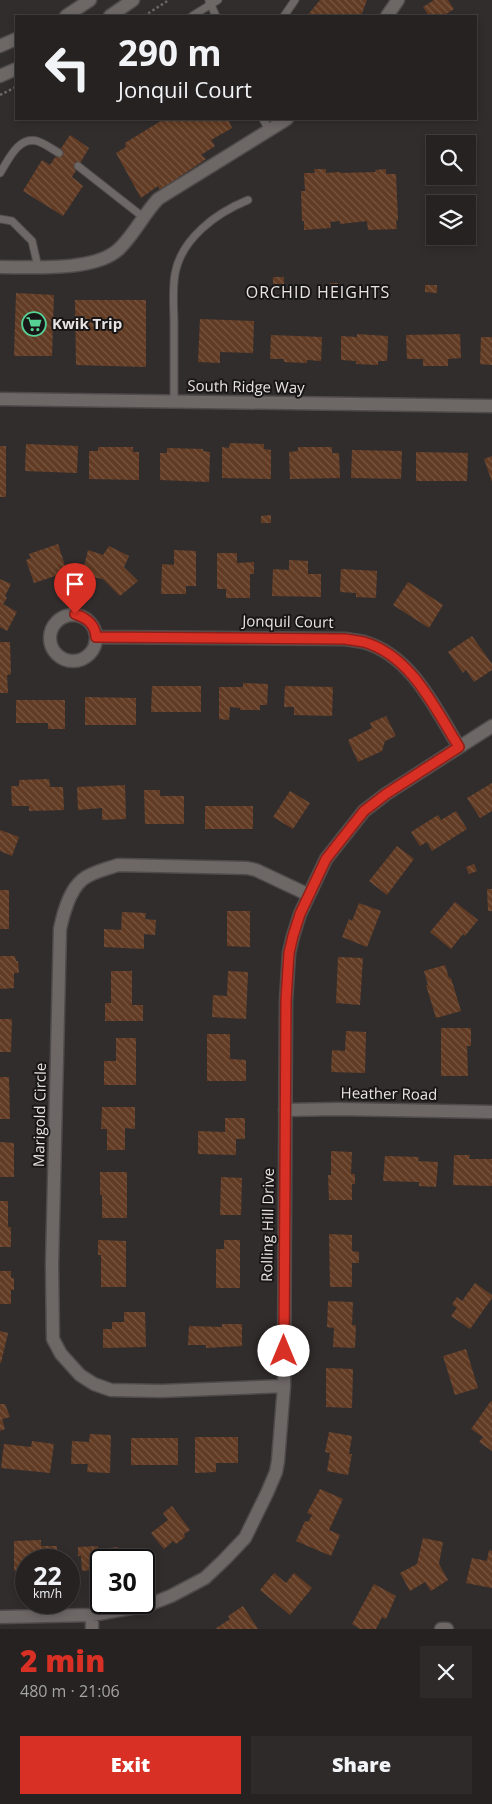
<!DOCTYPE html>
<html lang="en">
<head>
<meta charset="utf-8">
<style>
  body { margin:0; font-family:"Open Sans",sans-serif; background:#2e2a2a; color:#f1f3f6; height:100vh; display:flex; flex-direction:column; font-size:19px; white-space:nowrap }
  * { box-sizing:border-box; margin:0 }
  p { font-size:16px; color:#a4a4a5 }
  .icon { flex:none; width:28px; height:28px; fill:none; stroke:currentColor; stroke-width:2; stroke-linecap:round; stroke-linejoin:round }
  .map { position:relative; height:1629px; overflow:hidden }
  .drawer { display:flex; flex-direction:column; background:#262222; flex:1 }
  .drawer>* { flex:none }
  .guide { position:absolute; left:15px; top:15px; width:462px; height:105px; border-radius:0px; box-shadow:0 2px 8px #0003,0 0 0 1px #423f40; background:#262222; color:#f1f3f6; overflow:hidden }
  .controls { position:absolute; left:426px; top:135px; display:grid; gap:10px }
  .controls a { display:grid; place-items:center; width:50px; height:50px; border-radius:0px; background:#262222; box-shadow:0 2px 8px #0003,0 0 0 1px #423f40; font-size:25px }
  .speed { position:absolute; left:15px; top:1549px; display:flex; gap:10px; font-size:25px; font-weight:700; text-align:center }
  .speed>* { display:grid; place-content:center; width:65px; height:65px; border-radius:50%; background:#262222; box-shadow:0 2px 8px #0003,0 0 0 1px #423f40; line-height:1 }
  .speed small { font-size:12px; font-weight:400 }
  .speed .limit { border:2px solid #111; border-radius:8px; background:#fff; color:#111 }
  .pin { position:absolute; display:grid; place-items:center; width:42px; height:42px; color:#fff; margin:-51px -21px; border-radius:50% 50% 50% 0; rotate:-45deg; box-shadow:0 0 5px #0007 }
  .pin .icon { rotate:45deg }
  .me { position:absolute; width:55px; margin:-28px; rotate:0deg; stroke-linejoin:round; filter:drop-shadow(0 0 4px #0008) }
  .turn { display:flex; align-items:center; gap:18px; height:105px; padding:0 20px; font-size:22px }
  .turn .icon { width:65px; height:65px; stroke-width:2.5 }
  .turn b { display:block; font-size:35px; line-height:42px }
  .round { display:grid; place-items:center; flex:none; width:52px; height:52px; border-radius:0px; background:#2e2a2a }
  .headline { display:flex; align-items:center; justify-content:space-between; height:85px; padding:0 20px }
  h1 { font-size:30px; font-weight:800; line-height:38px; color:#d93025 }
  .button { display:flex; gap:10px; margin-top:auto; padding:10px 20px }
  .button a { flex:1; height:58px; border-radius:0px; background:#d93025; color:#fff; font-size:20px; font-weight:800; line-height:58px; text-align:center }
  .button a+a { background:#2e2a2a; color:#f1f3f6 }
  .map>svg:first-child { display:block }
  .building { fill:url(#building-back-hatch) }
  .lines { fill:none; stroke-linecap:round; stroke-linejoin:round }
  .lane-casing { stroke:#504b4b; stroke-width:9 }
  .street-casing { stroke:#504b4b; stroke-width:15 }
  .secondary-casing { stroke:#504b4b; stroke-width:15 }
  .path { stroke:#6b6767; stroke-width:2.5; stroke-dasharray:2.5 2.5; stroke-linecap:butt }
  .lane { stroke:#6d6766; stroke-width:7 }
  .street { stroke:#6d6766; stroke-width:12 }
  .secondary { stroke:#6d6766; stroke-width:12 }
  .route-casing { stroke:#8d1f18; stroke-width:12 }
  .route { stroke:#d93025; stroke-width:9 }
  .labels { text-anchor:middle; stroke-width:4; stroke-linejoin:round; paint-order:stroke }
  .poi-label { font-size:15px; font-weight:bold; fill:#e8e4e4; stroke:#181616; text-anchor:start }
  .street-label { font-size:15px; fill:#e8e4e4; stroke:#181616 }
  .neighbourhood-label { font-size:16px; letter-spacing:1px; fill:#e8e4e4; stroke:#181616 }
</style>
</head>
<body>
<div class="map">
<svg width="492" height="1629" viewBox="0 0 492 1629">
  <defs>
    <pattern id="building-back-hatch" width="6" height="6" patternUnits="userSpaceOnUse" patternTransform="scale(1.25)"><rect width="6" height="6" fill="#613b23"/><path d="M-1 5l2 2M0 0l6 6M5-1l2 2" fill="none" stroke="#785743"/></pattern>
  </defs>
  <rect width="100%" height="100%" fill="#322d2d"/>
  <!-- building -->
  <path class="building" d="M320,0H367L361,16H307Z
    M434,0H448L454,9L443,16H429L423,7Z
    M164,119H228L232,128L211,140L215,146L201,155L206,159L160,190L158,186L141,198L116,153L126,147L125,143Z
    M70,135L89,148L72,177L83,186L63,216L23,191L42,160L50,165Z
    M314,169H326V173L340,172V173L376,172L375,170L386,169V174H396L398,220L396,221L397,229L368,230L367,221L340,224V221L330,222L331,228L304,230V221H302L301,191H305L304,173H315Z
    M273,277H284V284H273Z
    M330,283H338V291H330Z
    M425,285H437V293L425,292Z
    M16,293L54,295L52,356H14Z
    M75,300H146V367L76,365Z
    M200,319L254,321L253,353L220,352V363L198,362Z
    M357,334L388,336L387,361H378V365L356,364V361L341,360V336L357,337Z
    M460,334L461,358L448,359V366H423V359H407L406,335Z
    M271,335L322,337L321,361L307,360V363L284,362V359H270Z
    M481,337H492V365L480,364Z
    M230,443L264,444V449L271,450V479L222,478V447L229,448Z
    M26,444L78,446L77,473L25,471Z
    M0,446H6V497H0Z
    M98,447H133V452H139V480L89,479V451H98Z
    M298,447H332V453H339L340,478L290,479L289,452L298,451Z
    M167,448L203,449V451L210,452L209,482L160,480V453H167Z
    M352,450L402,451L401,479L351,478Z
    M416,452L468,453L467,481H416Z
    M492,456V482L484,459Z
    M271,515V523H261V516Z
    M58,544L67,572L34,583L26,560L31,558L29,554Z
    M109,546L129,556L124,567L138,581L120,596L103,579L82,575L88,550L103,555Z
    M174,550L196,551V586H186V594H161L162,564L174,565Z
    M217,553H237V563L254,562V574H250V598H226V589H217Z
    M289,560L308,561V574H321V597L272,596L273,569L289,570Z
    M341,569L377,571L376,598L356,597V593L340,592Z
    M0,579L11,584L5,596L7,598L3,604L17,612L7,631L0,627Z
    M408,582L443,605L429,628L393,605Z
    M472,636L492,664V670L474,682L466,670L463,673L448,652Z
    M0,642H10L11,674L7,675L8,693H0Z
    M243,683L268,684L267,705H260V710H240V708L230,707L229,720L219,719V687H243Z
    M152,686H201V712H151Z
    M285,686L333,687L332,716L294,715V707H284Z
    M85,697L136,698V725H85Z
    M16,700H65V729H48V723H16Z
    M386,716L396,736L385,741L382,751L358,762L348,740L372,728L370,723Z
    M49,779L50,787H63L64,810L29,811V806H12L11,786H19V780Z
    M492,783V811L480,818L467,798Z
    M125,785L126,819L102,820V808L78,810L77,787Z
    M144,790H160V796H184V824H145Z
    M290,791L310,803L293,829L273,817Z
    M205,806H253V829H205Z
    M456,811L467,829L432,851L427,842L420,846L411,832L438,815L441,820Z
    M0,830L19,837L12,856L0,851Z
    M397,846L414,859L387,895L369,881Z
    M474,864L477,871L469,874L466,867Z
    M487,889H492V911H488Z
    M0,890H9V929H0Z
    M455,902L478,920L465,936L463,934L451,949L430,932Z
    M359,903L381,911L367,947L342,937L349,919L352,921Z
    M227,911H250V947L227,946Z
    M122,912L146,913L145,919L156,920L155,935L144,934V949L104,947V929L121,930Z
    M0,956H15L16,961H18L19,973H14V988L0,989Z
    M338,957L363,958L360,1005L336,1003Z
    M445,965L449,978H451L461,1011L436,1018L426,985H428L424,971Z
    M111,971H132V1005H143V1021H105V1003H111Z
    M228,971L248,972L246,1019L212,1017L213,995L227,996Z
    M0,1019H12L11,1052H0Z
    M441,1028H471V1046H467L468,1076H441Z
    M346,1031L366,1032L365,1073L331,1072L332,1050L345,1051Z
    M207,1034H230V1059L246,1060V1081H207Z
    M116,1038H136V1085H104V1061H116Z
    M0,1077H9L10,1119H0Z
    M102,1107H135V1129L125,1128V1150H107V1129H101Z
    M225,1118H245V1139H236V1155L198,1154V1131L225,1132Z
    M0,1142L14,1143V1177H0Z
    M331,1151L352,1152L351,1174H355V1184H352V1200H329L328,1175H331Z
    M454,1155H470L469,1159H492V1186L453,1185Z
    M385,1156L419,1157L418,1161L438,1162L436,1187L419,1186V1182L383,1181Z
    M100,1172H127V1218H102V1195H100Z
    M221,1177L242,1178L241,1215H220Z
    M0,1201H8V1227H11V1247H0Z
    M329,1234L352,1235V1251L359,1252V1263H352V1287H330Z
    M98,1240L126,1241V1287H101V1255H98Z
    M224,1240H240V1288H216V1249H224Z
    M0,1271H11V1278H14V1290H11V1304H0Z
    M475,1283L492,1295V1298L470,1329L451,1316L457,1308L452,1304L457,1297L462,1301Z
    M328,1301L353,1302L352,1325H356L355,1348L333,1347L334,1328L327,1327Z
    M124,1312H145L146,1347L103,1348V1329H112V1322H124Z
    M222,1324H242V1346L206,1348V1345H188L189,1326L222,1327Z
    M0,1331L8,1333L1,1363H0Z
    M466,1349L478,1388L455,1395L443,1356Z
    M326,1368L353,1369L352,1408L326,1407Z
    M491,1401L492,1402V1451L479,1442L483,1437L471,1429Z
    M0,1404H5L10,1417L2,1419L5,1429L0,1431Z
    M329,1432L352,1436L349,1454H352L348,1475L327,1471L330,1453L325,1452Z
    M90,1434L111,1435L110,1473L87,1472L88,1464H71L72,1441L89,1442Z
    M195,1437H238V1463H216V1472L195,1473Z
    M131,1438H178V1465H131Z
    M32,1441L54,1444L50,1473L1,1468L4,1444L31,1447Z
    M320,1489L343,1499L329,1530L340,1535L331,1556L296,1541L305,1521L308,1522L312,1515L307,1513Z
    M172,1506L190,1530L184,1534L185,1537L176,1544L173,1541L164,1549L151,1533L168,1520L163,1513Z
    M423,1538L443,1542L439,1564L448,1580L431,1591L425,1582L410,1591L400,1573L417,1564Z
    M41,1540V1546H57V1560H26V1571H14V1541Z
    M98,1546V1549L118,1547L119,1560H101V1569L82,1571L81,1556H78V1547Z
    M489,1550L492,1551V1588L466,1583L472,1558L487,1561Z
    M274,1573L286,1583L294,1573L312,1588L290,1615L260,1590Z
    M374,1584L396,1596L386,1619L382,1617L376,1629H360L352,1624Z
    M243,1606L258,1629H215L230,1619L228,1616Z"/>
  <g class="lines">
    <!-- lane casing -->
    <g class="lane-casing">
      <path id="lane" d="M209,1L216,16
        M192,16L218,0
        M284,16L295,0
        M263,119L269,130
        M78,166L143,217
        M0,173C8,161 18,136 37,141C44,143 52,149 59,153
        M0,219L12,221L32,241L38,267
        M174,402C174,376 174,350 174,325C174,308 172,291 175,274C181,239 216,213 248,200"/>
    </g>
    <!-- street casing -->
    <g class="street-casing">
      <path id="street" d="M387,16L398,0
        M0,267C32,267 97,272 120,248C135,233 144,214 158,199L287,119
        M0,399L492,406
        M50 638a23 23 0 1 1 46 0a23 23 0 1 1-46 0Z
        M96,637L345,639C352,640 358,641 364,642C412,656 435,708 459,747
        M285,1110L338,1109L492,1112
        M284,1386L161,1391L111,1390L94,1384L80,1375L61,1354L53,1339L52,1265L60,929C63,914 70,890 82,880C91,872 107,869 118,865L247,868L256,870L309,895
        M0,1617L92,1615L148,1605L171,1596L205,1578L224,1560L245,1538L267,1493L276,1472L278,1461L284,1386L286,1001L289,953L293,936L300,914L326,859L364,811L386,794L492,726
        M92,1629V1615
        M441,1629H447"/>
    </g>
    <!-- secondary casing -->
    <g class="secondary-casing">
      <path id="secondary" d="M66,16L90,0
        M110,16L133,0
        M0,46L16,39
        M0,76L16,69"/>
    </g>
    <!-- path -->
    <path class="path" d="M144,16L169,0
      M0,95L16,87"/>
    <!-- lane -->
    <use href="#lane" class="lane"/>
    <!-- street -->
    <use href="#street" class="street"/>
    <!-- secondary -->
    <use href="#secondary" class="secondary"/>
  </g>
  <g class="lines">
    <!-- route casing -->
    <g class="route-casing">
      <path id="route" d="M75,614C87,618 95,624 96,637L345,639C351,640 358,641 364,642C412,656 435,709 459,747L386,794L364,811L326,859L300,914L293,936L289,953L286,1000L284,1351"/>
    </g>
    <!-- route -->
    <use href="#route" class="route"/>
  </g>
  <!-- icons -->
  <defs>
    <g id="supermarket-ring" transform="scale(1.25)"><circle r="9.5" fill="#181616" stroke="#55d395" stroke-width="1.5"/><path d="M-6-5.5h2.5l.6 2H6L4.5 2H-2.5L-4.4-4H-6ZM-1.5 3.2a1.3 1.3 0 1 0 .1 0ZM3 3.2a1.3 1.3 0 1 0 .1 0Z" fill="#55d395"/></g>
  </defs>
  <g fill-rule="evenodd">
    <use href="#supermarket-ring" x="34" y="324"/>
  </g>
  <g class="labels">
    <!-- poi labels -->
    <g class="poi-label">
      <text x="52" y="329">Kwik Trip</text>
    </g>
    <!-- street labels -->
    <g class="street-label">
      <text transform="translate(246 387) rotate(1)" y="5">South Ridge Way</text>
      <text transform="translate(288 622) rotate(1)" y="5">Jonquil Court</text>
      <text transform="translate(389 1094) rotate(1)" y="5">Heather Road</text>
      <text transform="translate(40 1115) rotate(-89)" y="5">Marigold Circle</text>
      <text transform="translate(268 1225) rotate(-89)" y="5">Rolling Hill Drive</text>
    </g>
    <!-- neighbourhood labels -->
    <g class="neighbourhood-label">
      <text x="318" y="298">ORCHID HEIGHTS</text>
    </g>
  </g>
</svg>
<div class="controls">
<a><svg class="icon" aria-label="search" viewBox="0 0 24 24"><circle cx="10" cy="10" r="6"/><path d="M15 15l6 6"/></svg></a>
<a><svg class="icon" aria-label="layers" viewBox="0 0 24 24"><path d="M12 4l9 5-9 5-9-5zM3 14l9 5 9-5"/></svg></a>
</div>
<div class="speed"><div>22<small>km/h</small></div><div class="limit">30</div></div>
<div class="pin" style="left:75px;top:614px;background:#d93025"><svg class="icon" aria-label="arrive" viewBox="0 0 24 24"><path d="M6 21V4h12l-3 4 3 4H6"/></svg></div>
<svg class="me" style="left:284px;top:1351px" viewBox="-20 -20 40 40"><circle r="19" fill="#fff"/><path d="M0-13L10 11 0 6-10 11z" fill="#d93025"/></svg>
<div class="guide">
<div class="turn"><svg class="icon" aria-label="left" viewBox="0 0 24 24"><path d="M17 20v-9H6M10 6l-5 5 5 5"/></svg><div><b>290 m</b>Jonquil Court</div></div>
</div>
</div>
<section class="drawer">
<div class="headline"><div><h1>2 min</h1><p>480 m · 21:06</p></div><a class="round"><svg class="icon" aria-label="close" viewBox="0 0 24 24"><path d="M6 6l12 12M18 6L6 18"/></svg></a></div>
<div class="button"><a>Exit</a><a>Share</a></div>
</section>
</body>
</html>
